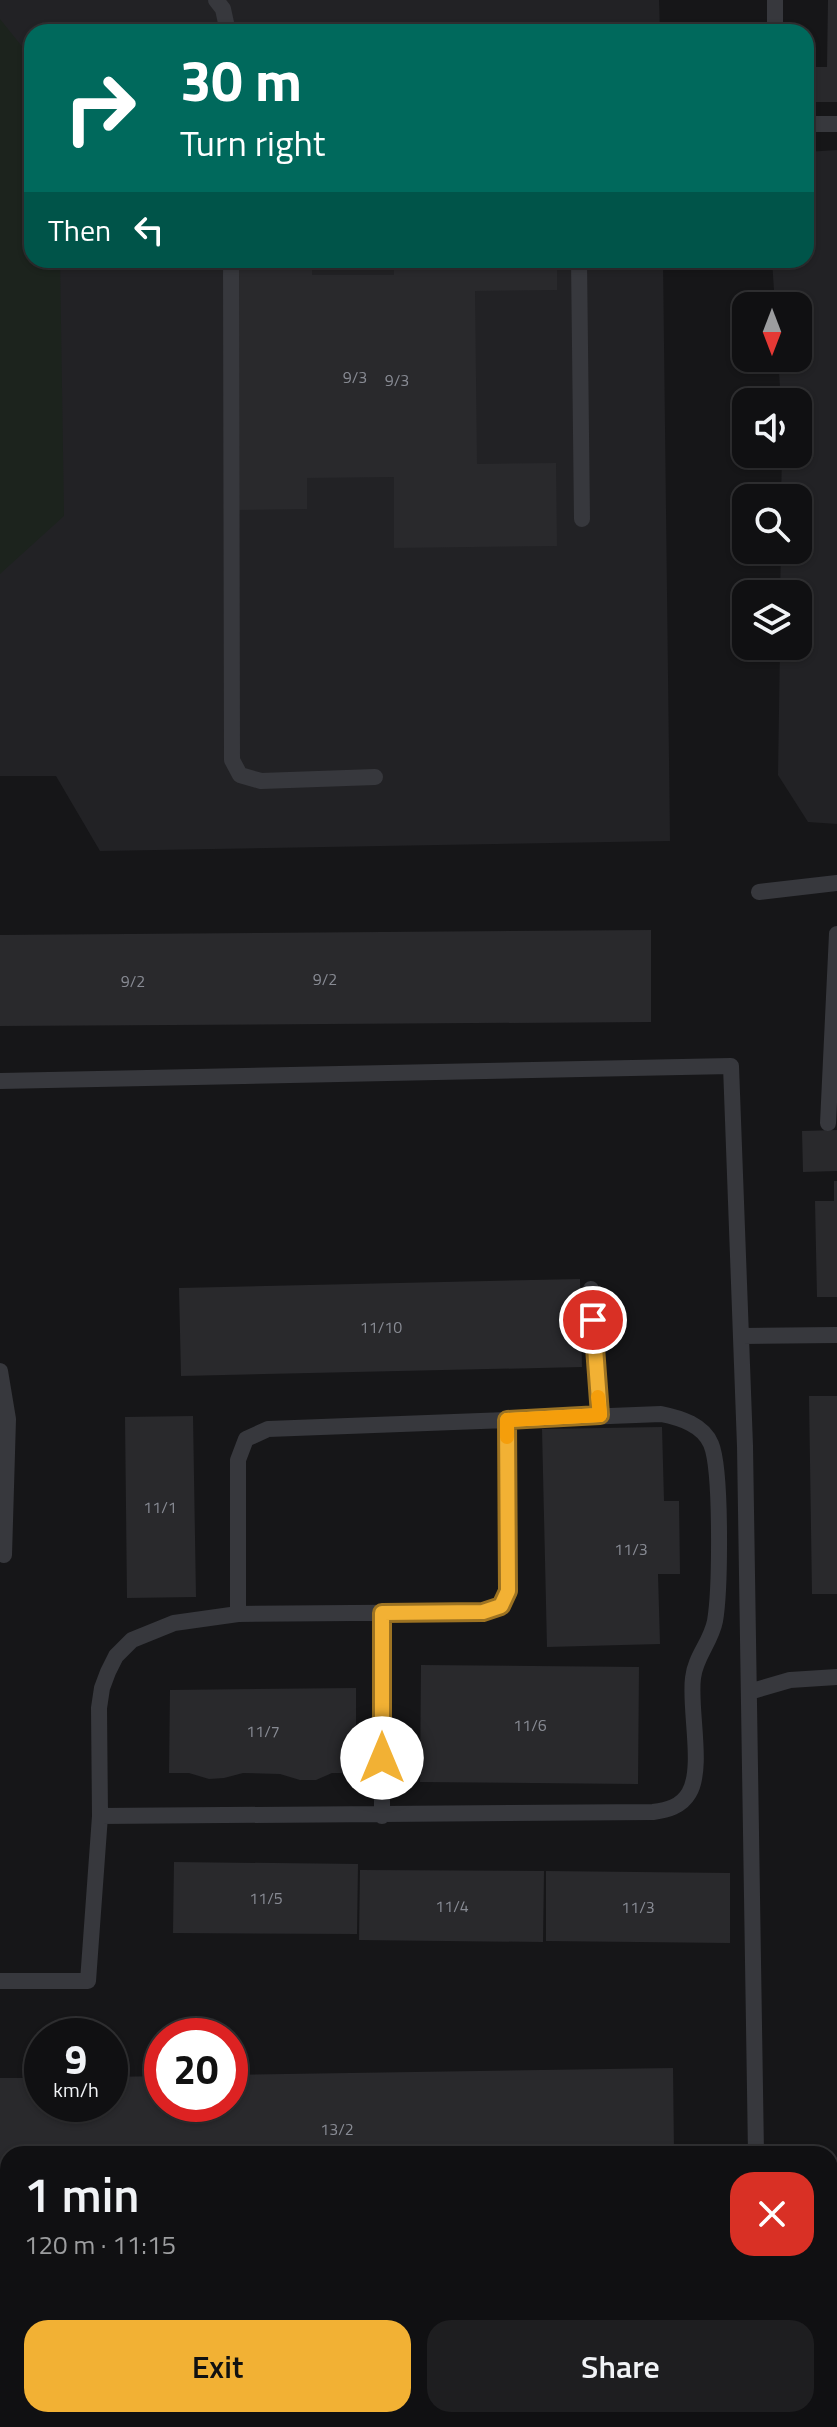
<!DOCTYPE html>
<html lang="en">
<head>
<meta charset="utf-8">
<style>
  body { margin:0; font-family:"Titillium Web",sans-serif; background:#1e1e20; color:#f1f3f6; height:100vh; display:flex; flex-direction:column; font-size:30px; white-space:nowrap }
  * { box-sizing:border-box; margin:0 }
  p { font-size:26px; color:#9c9d9f }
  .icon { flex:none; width:44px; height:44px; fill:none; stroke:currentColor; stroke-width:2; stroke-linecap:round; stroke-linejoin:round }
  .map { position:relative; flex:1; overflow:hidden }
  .side { position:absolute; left:0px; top:2146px; width:838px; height:282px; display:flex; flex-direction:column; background:#101012; border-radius:24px 24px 0 0; box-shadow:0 2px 6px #0004,0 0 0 2px #303032 }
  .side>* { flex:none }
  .banner { position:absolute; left:24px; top:24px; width:790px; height:244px; border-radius:24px; box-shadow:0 2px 6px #0004,0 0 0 2px #303032; background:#00695c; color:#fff; overflow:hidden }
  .needle { width:52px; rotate:180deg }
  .controls { position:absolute; left:732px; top:292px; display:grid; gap:16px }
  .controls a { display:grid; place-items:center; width:80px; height:80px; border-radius:16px; background:#101012; box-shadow:0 2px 6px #0004,0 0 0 2px #303032; font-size:40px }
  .speed { position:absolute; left:24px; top:2018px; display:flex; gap:16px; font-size:40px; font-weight:700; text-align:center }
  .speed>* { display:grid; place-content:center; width:104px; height:104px; border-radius:50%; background:#101012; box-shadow:0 2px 6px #0004,0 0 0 2px #303032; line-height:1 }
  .speed small { font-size:20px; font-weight:400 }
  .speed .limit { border:12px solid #d22; background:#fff; color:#111 }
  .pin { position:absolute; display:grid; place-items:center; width:68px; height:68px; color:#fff; margin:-34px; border:4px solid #fff; border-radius:50%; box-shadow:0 2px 8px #0007 }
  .me { position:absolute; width:88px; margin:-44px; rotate:0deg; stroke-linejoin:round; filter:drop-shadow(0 0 6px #0008) }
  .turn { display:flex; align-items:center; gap:28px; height:168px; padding:0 24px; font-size:36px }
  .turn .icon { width:104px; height:104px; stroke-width:2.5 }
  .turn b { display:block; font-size:56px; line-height:68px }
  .then { display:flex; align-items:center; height:76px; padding:0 24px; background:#0003; gap:16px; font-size:30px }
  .round { display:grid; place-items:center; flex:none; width:84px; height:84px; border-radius:24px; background:#1e1e20 }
  .summary { display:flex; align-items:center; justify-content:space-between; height:136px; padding:0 24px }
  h1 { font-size:48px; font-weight:600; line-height:60px }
  .action { display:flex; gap:16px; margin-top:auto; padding:16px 24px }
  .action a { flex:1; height:92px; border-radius:24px; background:#f2b134; color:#111; font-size:32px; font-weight:600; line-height:92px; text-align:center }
  .action a+a { background:#1e1e20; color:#f1f3f6 }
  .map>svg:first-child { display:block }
  .built { fill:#222225 }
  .green { fill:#1c231d }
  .building { fill:#29292c }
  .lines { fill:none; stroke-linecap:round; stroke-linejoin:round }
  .lane { stroke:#37383d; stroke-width:16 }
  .route-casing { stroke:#9d7322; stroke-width:20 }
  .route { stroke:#f2b134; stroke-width:14 }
  .slow { stroke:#f59e0b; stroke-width:14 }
  .labels { text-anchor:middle; stroke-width:8; stroke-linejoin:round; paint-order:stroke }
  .number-label { font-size:16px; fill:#888b94 }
</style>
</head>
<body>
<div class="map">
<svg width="837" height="2427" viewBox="0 0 837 2427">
  <rect width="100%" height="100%" fill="#161618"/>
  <!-- built -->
  <path class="built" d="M0,0H659L660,32H32V260H663L670,841L100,851L56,776H0Z
    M837,150V824L808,822L778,775L780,646H798V594H780L781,550H798V498H781L782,454H798V402H781L778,358H798V306H775L772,260H806V152Z
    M0,2336H8V2420H748V2427H0Z"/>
  <!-- green -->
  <path class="green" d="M0,19L32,59V260H60L64,516L0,574Z"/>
  <!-- building -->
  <path class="building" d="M828,0H837V102H810V67H827Z
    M232,260H312V275H394V260H557V290L475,291L477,464L556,463L557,546L394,548V477L307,478V509L235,510Z
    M651,930V1022L0,1026V935Z
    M837,1130V1171L803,1172L802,1131Z
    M834,1181H837V1297H817L815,1201H834Z
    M580,1279L582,1367L181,1376L179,1288Z
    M809,1396H837V1594H812Z
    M193,1416L196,1597L127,1598L125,1417Z
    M662,1427L664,1501H679L680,1574H658L660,1644L547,1647L542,1429Z
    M421,1665L639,1667L638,1784L420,1782Z
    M356,1688V1773H332L316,1780H300L280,1774L243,1773L224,1778L209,1779L189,1773H169L170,1690Z
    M174,1862L358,1864L357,1934L173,1933Z
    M360,1870L544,1871L543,1942L359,1940Z
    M546,1871L730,1873V1943L546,1941Z
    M673,2068L674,2154H8V2168L0,2169V2078H42V2104H110V2077L162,2076V2104H230V2075Z"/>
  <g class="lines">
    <!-- lane -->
    <path class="lane" d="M216,0L223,9L228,32
      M775,0V32
      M806,124H837
      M231,260L232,760L240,775L261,781L375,777
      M579,260L582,519
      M759,892L837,883
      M0,1081L731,1066L745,1446L756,2154
      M828,1123L837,934
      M591,1289L600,1415
      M742,1336L837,1335
      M0,1371L8,1419L4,1555
      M382,1613V1816
      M238,1614V1460L246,1439L268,1429L507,1420
      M749,1692L790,1680L837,1677
      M0,1981H88L100,1816L99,1708L102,1688L108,1672L116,1656L132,1640L174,1623L238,1614L483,1612L501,1606L508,1591L507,1420L661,1414C681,1418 703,1425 711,1444C722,1470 720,1592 715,1621C711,1642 695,1657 693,1678C689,1709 704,1768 689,1793C681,1807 667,1810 653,1812L100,1816
      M0,2235L8,2234"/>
  </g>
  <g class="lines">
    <!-- route casing -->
    <g class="route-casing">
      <path id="route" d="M382,1758V1613L483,1612L501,1606L508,1591L507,1420L600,1415L593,1320"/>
    </g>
    <!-- route -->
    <use href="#route" class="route"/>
    <!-- slow -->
    <path class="slow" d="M507,1437V1420L600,1415L598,1397"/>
  </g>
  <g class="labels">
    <!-- number labels -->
    <g class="number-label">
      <text x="355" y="383">9/3</text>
      <text x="397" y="386">9/3</text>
      <text x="325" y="985">9/2</text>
      <text x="133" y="987">9/2</text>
      <text x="381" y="1333">11/10</text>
      <text x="160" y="1513">11/1</text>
      <text x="631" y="1555">11/3</text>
      <text x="530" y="1731">11/6</text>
      <text x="263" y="1737">11/7</text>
      <text x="266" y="1904">11/5</text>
      <text x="452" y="1912">11/4</text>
      <text x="638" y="1913">11/3</text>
      <text x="337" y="2135">13/2</text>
    </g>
  </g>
</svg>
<div class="controls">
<a><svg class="needle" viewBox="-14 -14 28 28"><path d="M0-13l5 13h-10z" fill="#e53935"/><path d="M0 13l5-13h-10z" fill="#9c9d9f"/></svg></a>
<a><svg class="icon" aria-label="sound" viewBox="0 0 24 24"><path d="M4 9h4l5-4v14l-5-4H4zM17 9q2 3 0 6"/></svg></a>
<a><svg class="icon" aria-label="search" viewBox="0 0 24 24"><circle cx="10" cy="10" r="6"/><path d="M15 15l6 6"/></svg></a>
<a><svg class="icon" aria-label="layers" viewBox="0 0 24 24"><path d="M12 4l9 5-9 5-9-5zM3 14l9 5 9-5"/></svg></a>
</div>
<div class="speed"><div>9<small>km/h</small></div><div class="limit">20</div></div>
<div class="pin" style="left:593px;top:1320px;background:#d93025"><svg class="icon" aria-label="arrive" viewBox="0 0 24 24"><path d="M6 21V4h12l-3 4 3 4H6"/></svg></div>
<svg class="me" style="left:382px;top:1758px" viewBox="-20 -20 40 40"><circle r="19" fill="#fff"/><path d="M0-13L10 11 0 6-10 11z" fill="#f2b134"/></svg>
<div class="banner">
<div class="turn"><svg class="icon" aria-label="right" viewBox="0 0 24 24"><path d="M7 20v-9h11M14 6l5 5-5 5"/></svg><div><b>30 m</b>Turn right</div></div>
<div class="then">Then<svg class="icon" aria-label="left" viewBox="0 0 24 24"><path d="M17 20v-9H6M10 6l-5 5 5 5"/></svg></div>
</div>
<section class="side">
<div class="summary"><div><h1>1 min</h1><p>120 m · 11:15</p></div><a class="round" style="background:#d93025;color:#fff"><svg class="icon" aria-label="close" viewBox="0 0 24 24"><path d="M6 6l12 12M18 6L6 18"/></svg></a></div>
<div class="action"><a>Exit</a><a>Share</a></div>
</section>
</div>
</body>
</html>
